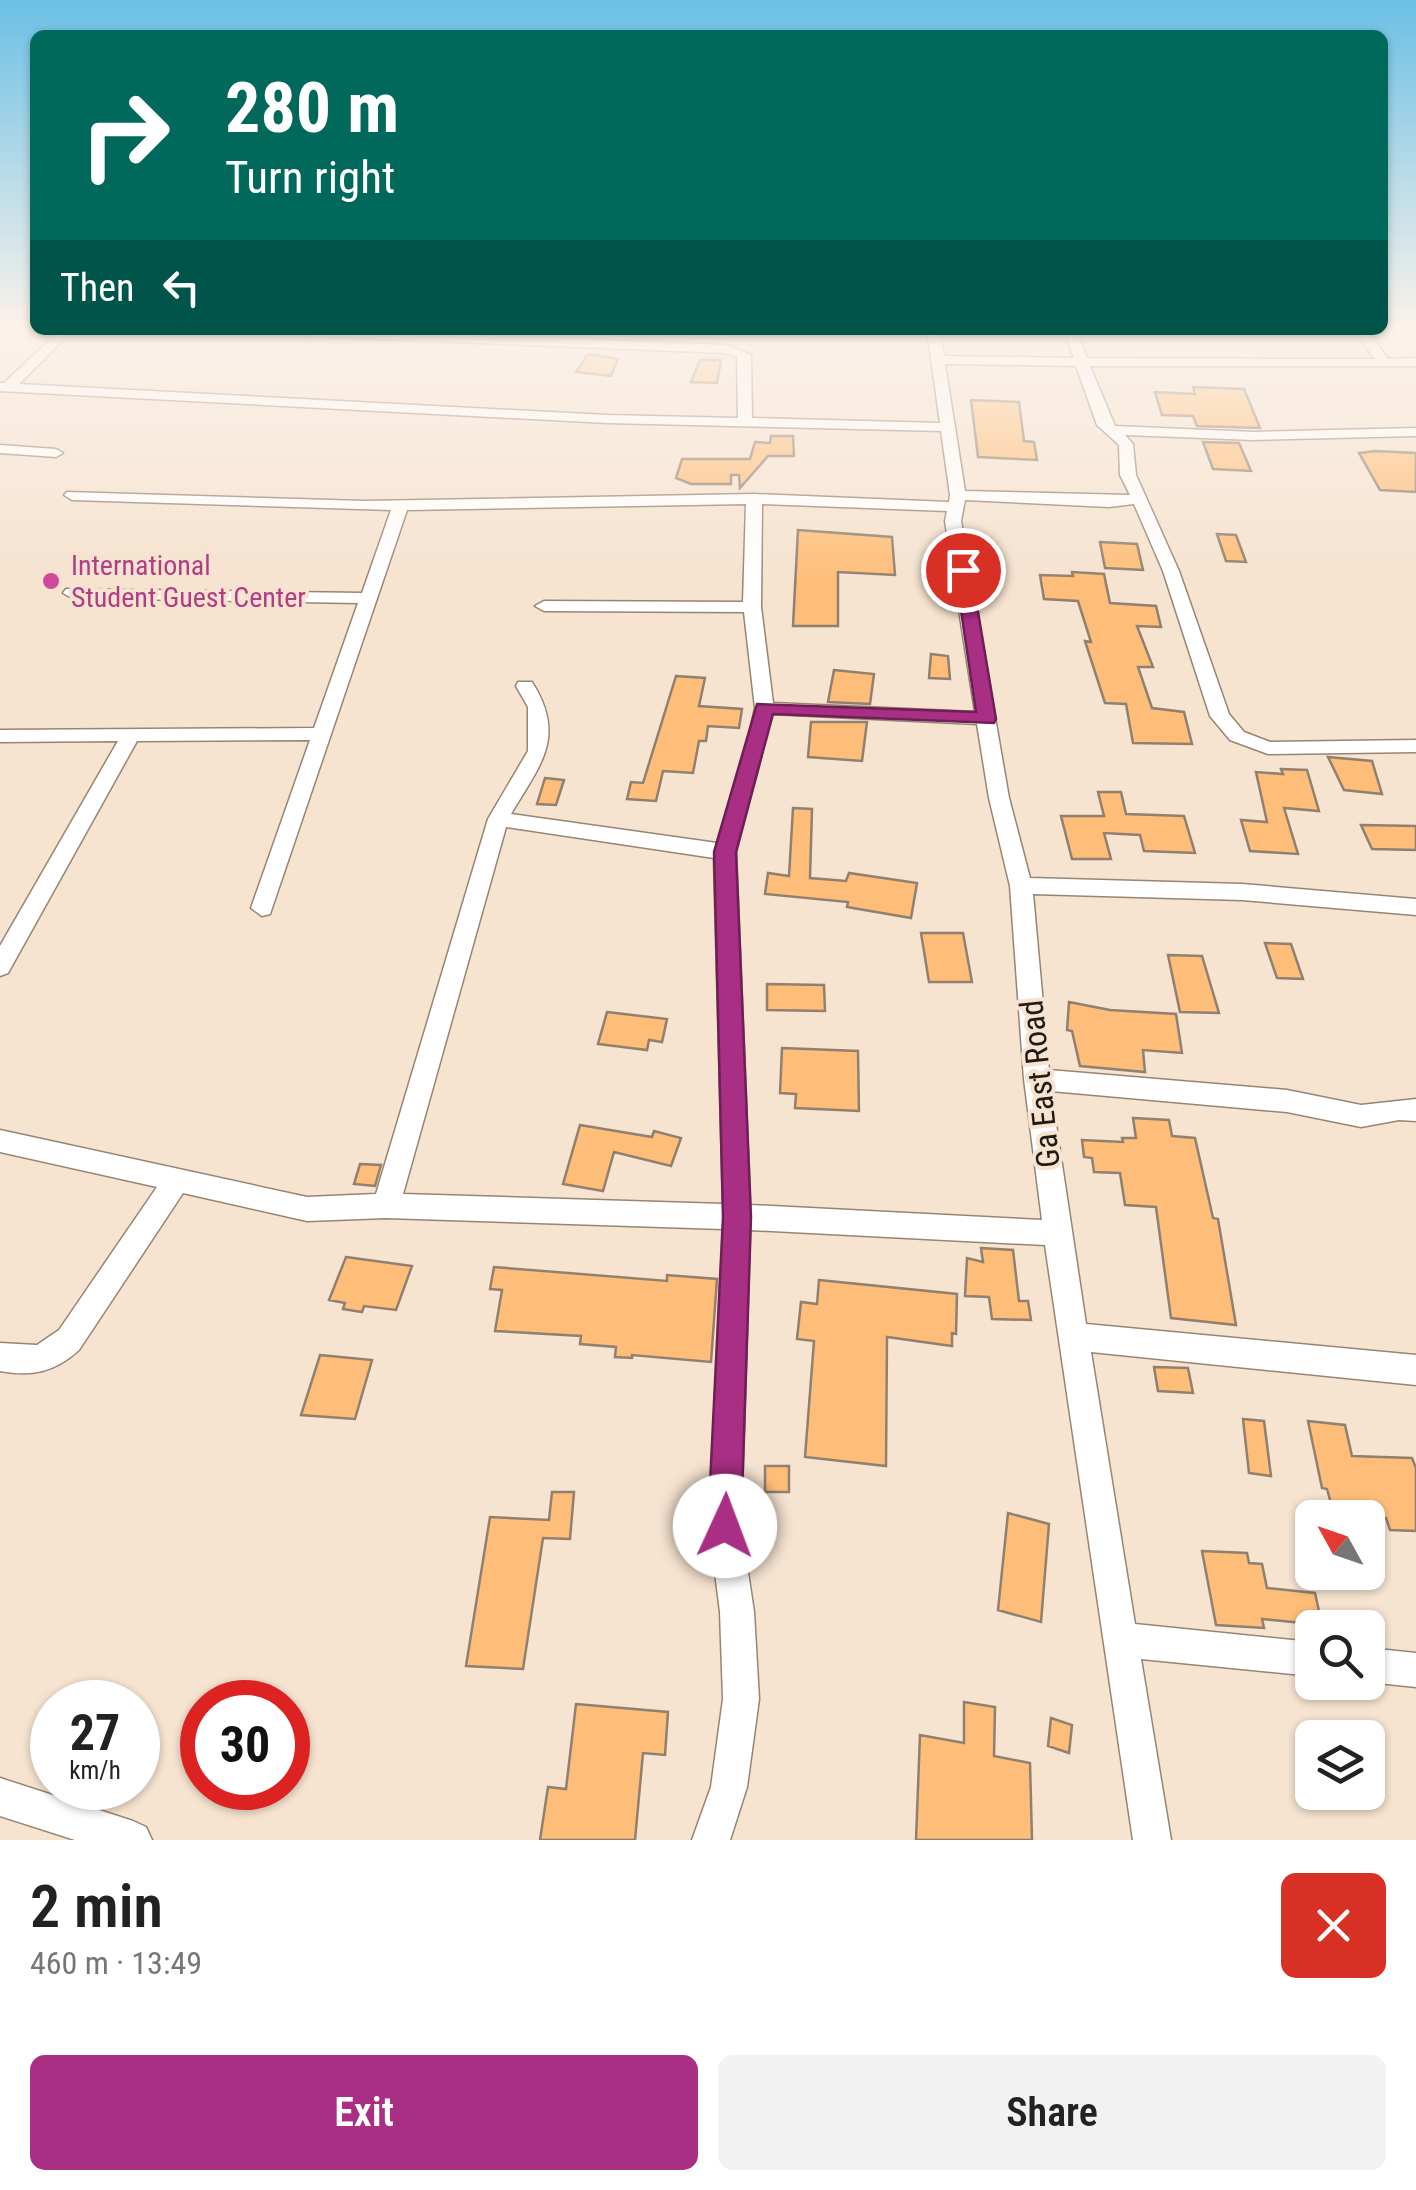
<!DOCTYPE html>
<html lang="en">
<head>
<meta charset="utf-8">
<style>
  body { margin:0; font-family:"Roboto Condensed",sans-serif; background:#f2f2f2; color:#222; height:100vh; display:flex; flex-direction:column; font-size:38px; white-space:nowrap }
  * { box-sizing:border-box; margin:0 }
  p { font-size:32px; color:#767676 }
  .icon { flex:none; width:55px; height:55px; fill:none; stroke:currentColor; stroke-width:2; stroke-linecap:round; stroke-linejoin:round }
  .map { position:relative; height:1840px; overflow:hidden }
  .side { display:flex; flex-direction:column; background:#fff; flex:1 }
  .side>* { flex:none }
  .banner { position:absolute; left:30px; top:30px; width:1358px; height:305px; border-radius:15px; box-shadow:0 2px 8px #0004; background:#00695c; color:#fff; overflow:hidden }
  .needle { width:65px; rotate:310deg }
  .buttons { position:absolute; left:1295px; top:1500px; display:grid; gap:20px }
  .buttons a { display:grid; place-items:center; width:90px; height:90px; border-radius:15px; background:#fff; box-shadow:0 2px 8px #0004; font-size:50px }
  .speed { position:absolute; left:30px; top:1680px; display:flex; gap:20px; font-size:50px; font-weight:700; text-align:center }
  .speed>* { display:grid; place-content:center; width:130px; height:130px; border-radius:50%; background:#fff; box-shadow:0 2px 8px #0004; line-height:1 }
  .speed small { font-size:25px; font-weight:400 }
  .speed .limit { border:15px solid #d22; background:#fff; color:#111 }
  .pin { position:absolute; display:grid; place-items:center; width:85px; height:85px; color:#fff; margin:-42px; border:5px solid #fff; border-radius:50%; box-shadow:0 2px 10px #0007 }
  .me { position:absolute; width:110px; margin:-55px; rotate:2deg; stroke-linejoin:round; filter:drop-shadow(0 0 8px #0008) }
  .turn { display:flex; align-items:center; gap:35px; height:210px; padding:0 30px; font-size:45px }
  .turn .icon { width:130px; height:130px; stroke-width:2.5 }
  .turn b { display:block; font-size:70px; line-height:85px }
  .then { display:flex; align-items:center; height:95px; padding:0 30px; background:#0003; gap:20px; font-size:38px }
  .round { display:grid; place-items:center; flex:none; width:105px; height:105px; border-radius:15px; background:#f2f2f2 }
  .overview { display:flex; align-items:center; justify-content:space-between; height:170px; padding:0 30px }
  h1 { font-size:60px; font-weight:600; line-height:75px }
  .action { display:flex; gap:20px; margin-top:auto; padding:20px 30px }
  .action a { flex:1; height:115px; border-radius:15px; background:#a82f84; color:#fff; font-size:40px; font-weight:600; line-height:115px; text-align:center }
  .action a+a { background:#f2f2f2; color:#222 }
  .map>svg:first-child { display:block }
  .building { fill:#febe79; stroke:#91806f; stroke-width:2.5 }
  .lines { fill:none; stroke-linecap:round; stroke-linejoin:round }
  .minor-casing { stroke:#978574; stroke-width:3 }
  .minor { fill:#fff; fill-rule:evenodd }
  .route { fill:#a82f84; stroke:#6d1f56; stroke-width:2.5 }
  .hotel-dot { fill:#d1479c; stroke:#f6e3d0; stroke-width:4 }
  .labels { text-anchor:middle; stroke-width:8; stroke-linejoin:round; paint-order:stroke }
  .far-hotel-label { font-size:28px; fill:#b23c85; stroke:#f6e3d0; text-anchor:start }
  .street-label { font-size:32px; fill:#211b14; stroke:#f6e3d0 }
</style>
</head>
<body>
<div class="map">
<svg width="1416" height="1840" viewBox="0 0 1416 1840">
  <rect width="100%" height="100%" fill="#f6e3d0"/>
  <!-- building -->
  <path class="building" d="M588,354L618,359L611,376L576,372Z
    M700,360H721L717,383L691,382Z
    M1193,387L1244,389L1260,428L1197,426L1193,416L1162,415L1155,392L1195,394Z
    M971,400L1019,402L1024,441L1034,442L1037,460L978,457Z
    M771,436H793L794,456H768L740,488L739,475H731V484H691L676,478L682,459H750L755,442L770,443Z
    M1203,442L1239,443L1251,471L1213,469Z
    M1375,451L1416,453V492L1380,490L1359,453Z
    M798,530L892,537L895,575L838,572V626H793Z
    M1217,534L1236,535L1246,562L1226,561Z
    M1100,542L1137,544L1143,570L1105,568Z
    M1072,572L1104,574L1110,603L1156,606L1161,627L1137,626L1153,667H1138L1152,708L1184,712L1192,744L1133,743L1126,704L1105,703L1085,641L1091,642L1078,601L1044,599L1040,575L1073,576Z
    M931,654L948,656L950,679L929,678Z
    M834,670L874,674L870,704L828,702Z
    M676,676L705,678L699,706L742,709L739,728L708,726L706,741H699L693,773L663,771L656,801L627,799L631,782L643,783Z
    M811,722H867L862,761L808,757Z
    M1328,757L1372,761L1382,794L1344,790Z
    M1281,769L1307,770L1319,811L1284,808L1298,854L1250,851L1241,820L1267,822L1256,772L1283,774Z
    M545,778L564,780L556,805L537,804Z
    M1098,792H1121L1126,814L1184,816L1195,853L1144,851L1140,835L1104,833L1111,859H1072L1061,816H1104Z
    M793,808L812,809L810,878L846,881L849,873L917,883L911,918L847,907L848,902L765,894L768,873L789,876Z
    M1361,825L1416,826V850L1372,849Z
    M921,933H963L972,982H929Z
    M1265,943L1291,944L1303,979L1277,978Z
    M1168,955L1202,956L1219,1013L1180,1012Z
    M767,984L824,985L825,1011L767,1010Z
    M1069,1002L1110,1010L1176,1014L1182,1053L1143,1050L1145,1072L1080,1066L1072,1031L1067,1030Z
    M607,1012L667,1019L662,1042L649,1040L647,1050L598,1044Z
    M782,1048L858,1051L859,1111L795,1108L796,1094L780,1093Z
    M1133,1118L1169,1120L1172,1136L1195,1138L1213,1218L1218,1219L1236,1325L1171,1318L1156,1207L1125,1205L1120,1173L1094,1172L1092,1158L1084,1157L1082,1140L1123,1142L1122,1138H1136Z
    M580,1125L652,1137L654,1131L681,1138L671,1166L614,1152L603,1191L563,1184Z
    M360,1164L381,1165L375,1186L354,1184Z
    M981,1248L1013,1250L1019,1301H1028L1031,1320L992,1319L989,1297L965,1296L967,1258L983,1262Z
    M346,1257L412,1266L396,1310L364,1306L362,1312L343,1309L345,1303L329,1300Z
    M494,1267L667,1281V1275L717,1279L711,1362L632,1355V1358L615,1357L616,1347L580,1344L581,1336L495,1331L502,1290L490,1289Z
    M819,1280L957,1294L956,1334L952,1333V1346L887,1337L886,1466L805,1457L814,1341L797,1339L801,1302L817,1304Z
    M320,1355L372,1360L355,1419L301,1415Z
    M1154,1367L1188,1368L1193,1393L1158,1391Z
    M1243,1419L1264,1421L1271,1476L1249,1473Z
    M1308,1421L1345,1425L1352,1456L1412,1458L1416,1468V1531L1390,1530L1386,1518H1335L1327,1489L1322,1488Z
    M765,1466H789V1492H765Z
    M552,1492H574L570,1539L543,1538L523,1669L466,1666L490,1517L549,1520Z
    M1008,1513L1049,1524L1041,1622L998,1610Z
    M1202,1551L1247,1553L1249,1563L1262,1564L1267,1588L1315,1593L1322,1625L1262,1619L1264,1628L1216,1625Z
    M964,1702L995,1707L994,1756L1030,1763L1032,1840H916L920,1735L964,1743Z
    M576,1704L668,1712L665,1755L643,1753L635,1840H540L548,1787L566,1789Z
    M1051,1718L1072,1725L1069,1753L1048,1746Z"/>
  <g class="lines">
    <!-- minor casing -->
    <g class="minor-casing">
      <path id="minor" d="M60,330H73L19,384L607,415L738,418L737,357L725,353L258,334L252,330H353L727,345L751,355L752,418L940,423L927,330H939L944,356L1074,358L1064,330H1076L1087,358L1375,359L1354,330H1367L1388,359L1416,358V366H1090L1115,426L1254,432L1416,428V436L1254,440L1125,435L1133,444L1136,475L1179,571L1229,714L1244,732L1270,742L1416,740V752L1268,754L1230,740L1210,716L1163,571L1134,504L1109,507L965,500L961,521L1009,798L1030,878L1242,884L1416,899V915L1242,900L1033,894L1049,1070L1287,1090L1361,1105L1416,1099V1121L1399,1120L1361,1127L1287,1112L1051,1091L1086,1324L1416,1355V1385L1091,1352L1135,1624L1312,1642V1676L1141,1659L1171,1840H1133L1045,1245L750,1230L741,1526L754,1612L759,1699L747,1787L730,1840H692L711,1787L723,1699L720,1612L709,1526L723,1229L386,1218L307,1221L183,1193L79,1350C55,1372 32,1377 0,1371V1343L37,1345L59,1330L157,1187L0,1152V1130L307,1197L376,1194L488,819L528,751V707L516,686L518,682H532C567,737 540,765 511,814L717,843L746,749L755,708L744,612L544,611L535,606L544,601L743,602L746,504L407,510L270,914L262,916L251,908L310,740L137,741L8,973L0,976V946L118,741L0,742V730L314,728L358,603L72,598L63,593L66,589L362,593L391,510L72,500L64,495L67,492L364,501L754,494L949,502L950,495L941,431L607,423L0,391V383H4ZM945,364L1076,366L1097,425L1119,445L1120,475L1130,495L965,491ZM762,504L947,511L945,521L975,712L773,703L761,607ZM772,714L977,724L989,798L1010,886L1024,1079L1042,1220L750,1205L736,852ZM506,827L714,858L723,1204L403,1194Z
        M0,445L56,449L63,453L56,457L0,453Z
        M1368,1648L1416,1653V1687L1368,1682Z
        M0,1778L133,1821L146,1827L152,1840H75L0,1816Z"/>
    </g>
    <!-- minor -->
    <use href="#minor" class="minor"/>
  </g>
  <!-- sky -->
  <linearGradient id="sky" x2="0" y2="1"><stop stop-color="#6bc0e6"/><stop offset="0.56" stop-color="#fbf2ea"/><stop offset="1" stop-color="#fbf2ea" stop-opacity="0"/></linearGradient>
  <rect width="1416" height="583" fill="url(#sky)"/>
  <!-- route -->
  <path class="route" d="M963,565L971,570L996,719L994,723L773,714L736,852L751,1217L741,1526L736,1537L725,1542L713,1537L708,1526L723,1217L714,852L757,704L976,712L955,570Z"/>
  <!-- markers -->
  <circle class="hotel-dot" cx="51" cy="581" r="10"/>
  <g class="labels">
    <!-- far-hotel labels -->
    <g class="far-hotel-label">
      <text x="71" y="575">International<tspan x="71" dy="32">Student Guest Center</tspan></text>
    </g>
    <!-- street labels -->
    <g class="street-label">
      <text transform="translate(1040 1084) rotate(-96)" y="11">Ga East Road</text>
    </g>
  </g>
</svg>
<div class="buttons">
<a><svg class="needle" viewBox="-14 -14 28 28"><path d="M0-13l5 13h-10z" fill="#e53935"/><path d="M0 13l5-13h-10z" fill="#767676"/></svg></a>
<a><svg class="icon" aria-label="search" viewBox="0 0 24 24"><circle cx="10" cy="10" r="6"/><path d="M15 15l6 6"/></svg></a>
<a><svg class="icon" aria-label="layers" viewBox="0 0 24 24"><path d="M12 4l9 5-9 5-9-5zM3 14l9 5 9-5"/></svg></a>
</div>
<div class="speed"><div>27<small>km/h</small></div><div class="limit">30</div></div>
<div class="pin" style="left:963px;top:570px;background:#d93025"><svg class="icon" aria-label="arrive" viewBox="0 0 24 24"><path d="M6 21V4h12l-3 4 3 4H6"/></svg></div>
<svg class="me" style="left:725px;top:1526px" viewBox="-20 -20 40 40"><circle r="19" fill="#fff"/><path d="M0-13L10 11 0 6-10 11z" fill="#a82f84"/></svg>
<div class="banner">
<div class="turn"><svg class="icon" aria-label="right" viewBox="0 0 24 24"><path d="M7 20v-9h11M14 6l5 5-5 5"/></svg><div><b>280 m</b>Turn right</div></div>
<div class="then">Then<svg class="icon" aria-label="left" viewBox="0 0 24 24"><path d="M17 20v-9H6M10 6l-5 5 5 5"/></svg></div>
</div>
</div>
<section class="side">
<div class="overview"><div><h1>2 min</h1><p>460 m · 13:49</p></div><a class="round" style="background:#d93025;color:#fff"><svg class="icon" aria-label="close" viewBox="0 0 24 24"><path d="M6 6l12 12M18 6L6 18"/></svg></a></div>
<div class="action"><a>Exit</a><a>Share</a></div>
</section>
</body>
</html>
